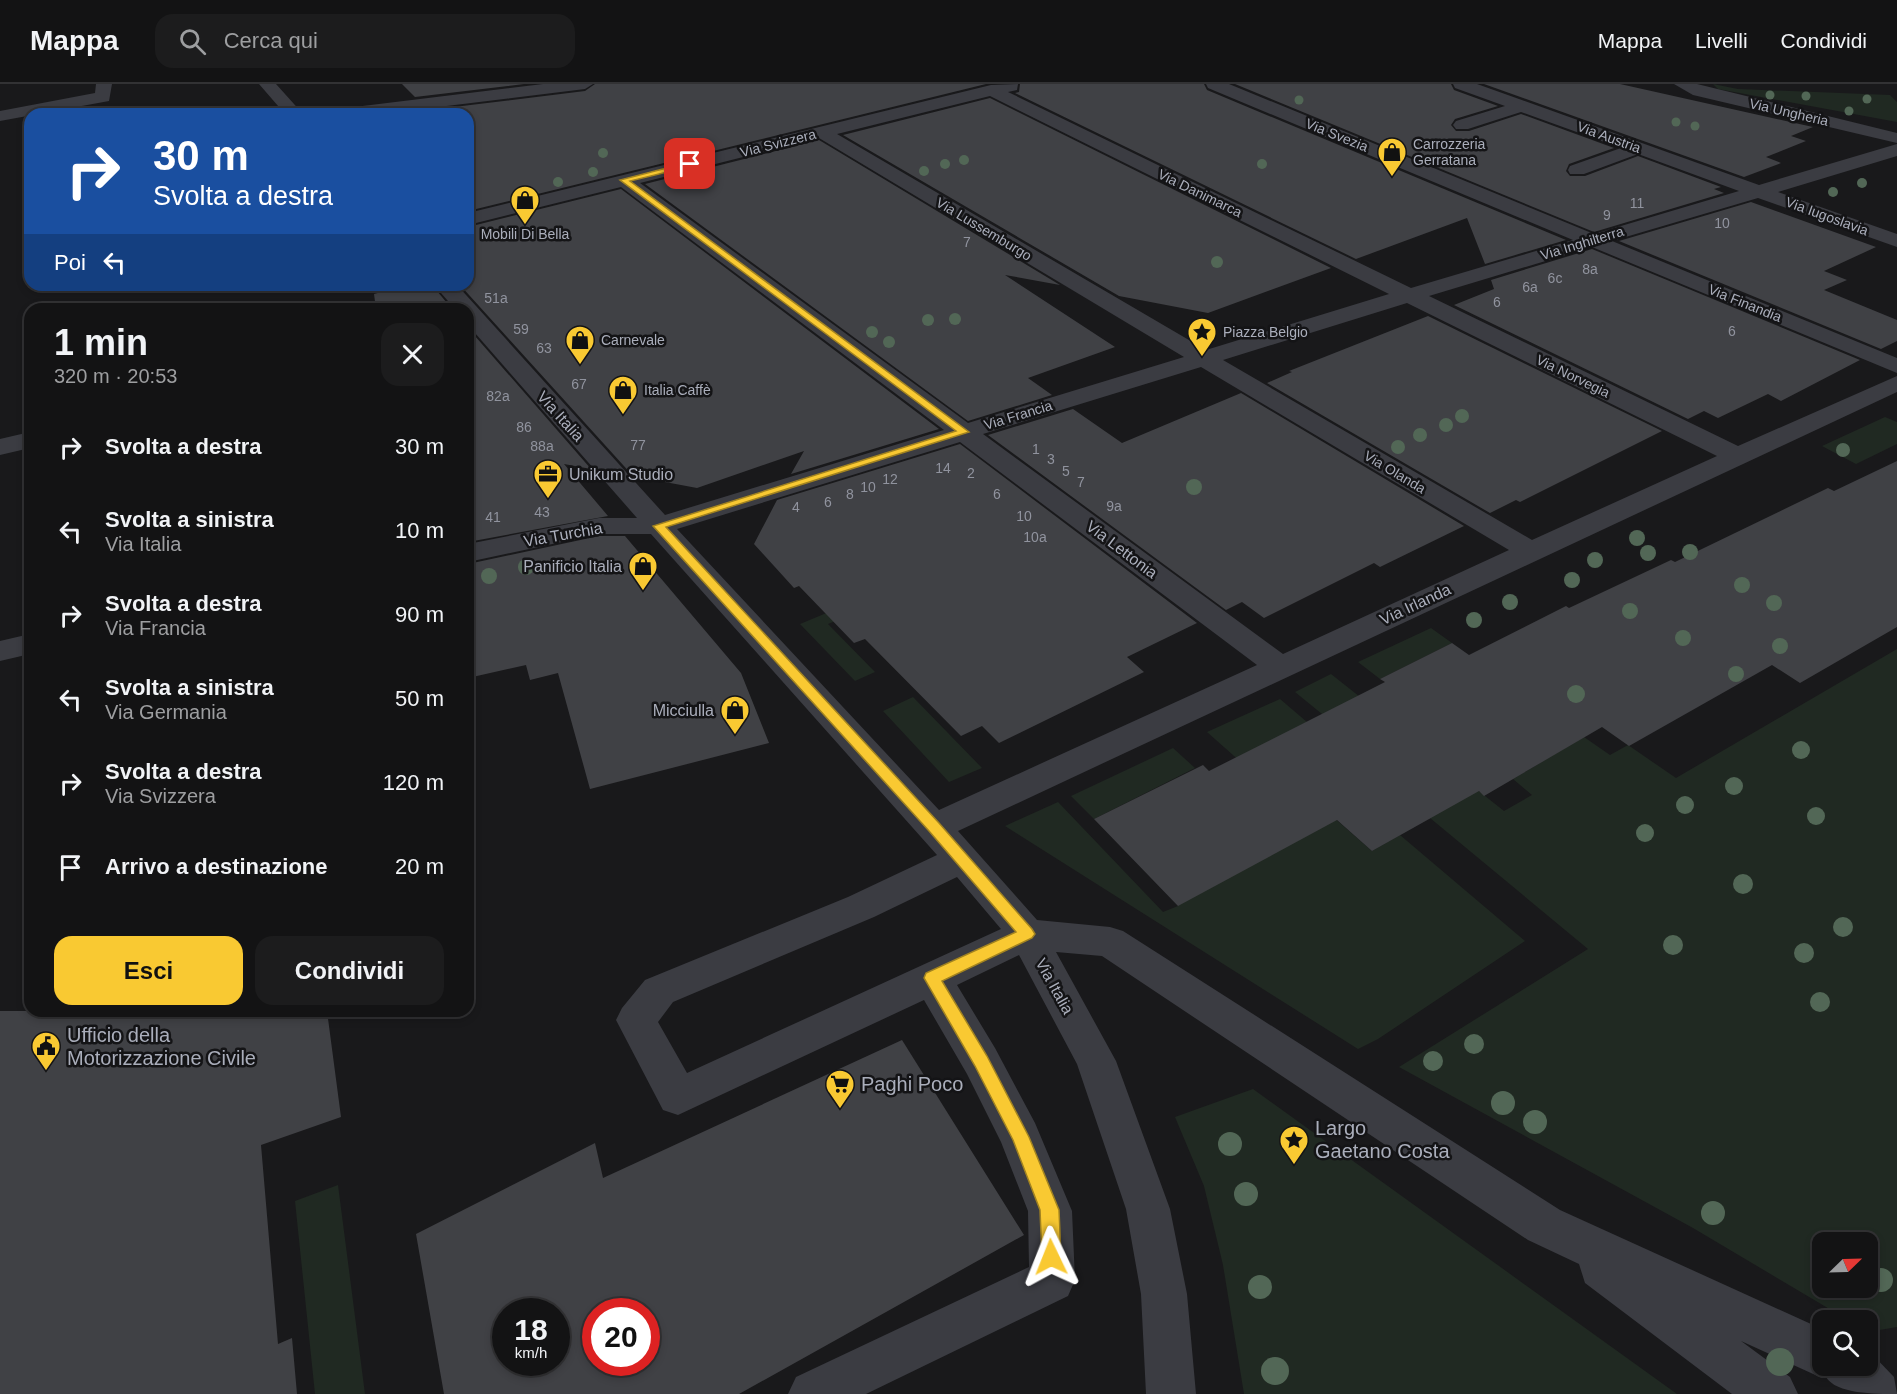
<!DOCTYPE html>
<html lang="it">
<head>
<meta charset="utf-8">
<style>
  body { margin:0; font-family:Arial,sans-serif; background:#1c1c1d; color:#f1f3f6; height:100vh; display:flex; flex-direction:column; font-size:22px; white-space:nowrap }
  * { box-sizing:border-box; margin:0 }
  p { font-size:20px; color:#9d9ea0 }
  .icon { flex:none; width:33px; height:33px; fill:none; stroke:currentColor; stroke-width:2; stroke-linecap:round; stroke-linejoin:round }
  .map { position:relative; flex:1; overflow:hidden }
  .panel { position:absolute; left:24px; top:219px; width:450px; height:714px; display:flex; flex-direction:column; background:#131314; border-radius:18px; box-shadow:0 3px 9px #0003,0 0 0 2px #323234 }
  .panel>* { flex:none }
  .banner { position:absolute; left:24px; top:24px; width:450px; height:183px; border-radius:18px; box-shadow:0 3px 9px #0003,0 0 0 2px #323234; background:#1a4fa0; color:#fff; overflow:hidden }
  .needle { width:39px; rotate:67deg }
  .controls { position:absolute; left:1812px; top:1148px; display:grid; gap:12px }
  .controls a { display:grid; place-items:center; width:66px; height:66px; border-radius:12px; background:#131314; box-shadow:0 3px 9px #0003,0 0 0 2px #323234; font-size:30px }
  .speed { position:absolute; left:492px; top:1214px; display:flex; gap:12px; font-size:30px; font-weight:700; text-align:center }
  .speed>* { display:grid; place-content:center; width:78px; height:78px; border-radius:50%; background:#131314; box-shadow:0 3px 9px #0003,0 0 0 2px #323234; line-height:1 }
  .speed small { font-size:15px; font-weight:400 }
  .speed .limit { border:9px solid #d22; background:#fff; color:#111 }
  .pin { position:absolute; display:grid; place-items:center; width:51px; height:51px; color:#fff; margin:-26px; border-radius:12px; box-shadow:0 3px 9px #0006 }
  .me { position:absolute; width:66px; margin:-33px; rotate:358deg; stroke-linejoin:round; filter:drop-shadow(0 0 4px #0008) }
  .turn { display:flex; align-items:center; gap:21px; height:126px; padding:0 30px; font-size:27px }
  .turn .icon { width:78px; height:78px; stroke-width:2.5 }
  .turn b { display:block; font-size:42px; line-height:51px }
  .then { display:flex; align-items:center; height:57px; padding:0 30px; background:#0003; gap:12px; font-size:22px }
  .round { display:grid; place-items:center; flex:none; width:63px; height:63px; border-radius:18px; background:#1c1c1d }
  .summary { display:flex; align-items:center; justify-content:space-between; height:102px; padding:0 30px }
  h1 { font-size:36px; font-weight:800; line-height:45px }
  .action { display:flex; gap:12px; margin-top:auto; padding:12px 30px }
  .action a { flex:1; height:69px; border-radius:18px; background:#f9c932; color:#111; font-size:24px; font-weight:800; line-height:69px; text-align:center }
  .action a+a { background:#1c1c1d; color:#f1f3f6 }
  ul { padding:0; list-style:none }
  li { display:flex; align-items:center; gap:18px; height:84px; padding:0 30px }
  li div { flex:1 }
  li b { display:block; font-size:22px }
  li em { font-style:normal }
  header { display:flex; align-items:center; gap:36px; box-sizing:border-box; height:84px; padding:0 30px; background:#131314; border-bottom:2px solid #323234 }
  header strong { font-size:28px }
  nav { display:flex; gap:33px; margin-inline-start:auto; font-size:21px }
  .search { width:420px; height:54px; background:#1c1c1d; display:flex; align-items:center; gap:15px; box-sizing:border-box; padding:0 21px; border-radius:18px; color:#9d9ea0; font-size:22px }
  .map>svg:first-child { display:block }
  .green { fill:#202922; fill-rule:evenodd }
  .building { fill:#404145; fill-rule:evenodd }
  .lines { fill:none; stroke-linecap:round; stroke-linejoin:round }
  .minor { fill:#3b3c42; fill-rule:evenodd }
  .tree { fill:#526756 }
  .route { fill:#f9c932; stroke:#a28320; stroke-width:1.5 }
  .labels { text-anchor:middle; stroke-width:5; stroke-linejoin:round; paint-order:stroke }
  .far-street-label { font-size:14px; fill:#aaaebb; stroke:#141416 }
  .far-poi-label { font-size:14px; fill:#aaaebb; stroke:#141416; text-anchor:start }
  .number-label { font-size:14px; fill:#90939e }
  .street-label { font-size:16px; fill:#aaaebb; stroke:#141416 }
  .poi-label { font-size:16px; fill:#aaaebb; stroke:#141416; text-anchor:end }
  .near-poi-label { font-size:20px; fill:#aaaebb; stroke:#141416; text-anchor:start }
</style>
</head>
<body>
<header>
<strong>Mappa</strong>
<div class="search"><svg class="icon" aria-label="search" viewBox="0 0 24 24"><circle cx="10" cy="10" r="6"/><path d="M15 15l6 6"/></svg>Cerca qui</div>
<nav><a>Mappa</a><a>Livelli</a><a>Condividi</a></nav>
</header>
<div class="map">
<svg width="1897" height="1310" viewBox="0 0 1897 1310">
  <rect width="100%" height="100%" fill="#19191b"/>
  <!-- green -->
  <path class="green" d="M1713,0L1738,5L1890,11L1897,18V38L1718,5Z
    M1885,333L1897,338V360L1856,380L1822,362Z
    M961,473L916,504L828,540L875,588L855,597L800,540Z
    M1431,544L1452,559L1380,595L1358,578Z
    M1897,565V1243L1868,1248V1236H1848L1693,1144L1399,983L1588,865L1430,734L1322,630L1295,608L1331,590L1504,727L1532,711L1513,695L1584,653L1610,671L1628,661L1676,694ZM1822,1158H1868V1203H1822Z
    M913,613L982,684L949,698L883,627Z
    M1280,615L1307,638L1255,665L1372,767L1400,751L1525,857L1378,955L1358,965L1005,742L1058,718L1163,828L1178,822L1278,711L1207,648Z
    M1173,664L1195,684L1094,735L1071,712Z
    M1253,1005L1677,1310H1244L1223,1181L1204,1102L1175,1033Z
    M338,1101L365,1310H315L295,1117Z"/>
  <!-- building -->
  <path class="building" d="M402,0H524L415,13Z
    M595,0H986L468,127V30H432L429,26L585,7Z
    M1020,0H1204L1207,6L1566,156L1485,180L1467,134L1356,175L1015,9L1019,8Z
    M1235,0H1451L1454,6L1498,22L1455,35L1451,41L1456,47H1469L1521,30L1614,64L1569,80L1566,87L1570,92H1585L1638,72L1721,103L1714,105L1724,109L1594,148Z
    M1484,0H1620L1813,43L1791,52L1806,57L1766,73L1781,79L1744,93Z
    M990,14L1331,184L1208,229L1119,212L843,51Z
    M819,56L1060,201L1005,191L1115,263L1028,294L1052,311L968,337L645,100Z
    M621,105L939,345L791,390L804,367L697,404L633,392L460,201H468V143Z
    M1751,118L1876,163L1824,187L1847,196L1824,206L1897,236V257L1881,265L1619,157Z
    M1592,165L1860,276L1781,317L1768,310L1718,334L1704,327L1688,335L1454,221L1494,205L1491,196Z
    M408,201H432L452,225H376L374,210Z
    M1428,232L1662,347L1520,418L1516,416L1490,429L1267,299L1292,288L1289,287Z
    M468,244L591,385L564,380L608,432L468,458Z
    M1241,309L1464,442L1380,483L1374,479L1264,534L1242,518L1226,526L988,351L1073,325L1122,359Z
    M960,360L1197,539L1127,573L1144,588L999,659L982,642L961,652L865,555L854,559L799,502L794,504L754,460L777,416Z
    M1897,377V543L1800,599L1772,581L1629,662L1602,643L1484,712L1479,707L1372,767L1337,736L1178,822L1094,735L1203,681L1209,687L1385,598L1380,595L1452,559L1469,571L1566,522L1569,524L1671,476L1675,478L1828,404L1834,407Z
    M599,452H625L741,589L769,659L590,705L558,589L530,596L526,581L468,594V480Z
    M0,927H327L341,1033L261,1061L278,1260L292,1254L297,1310H0Z
    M902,956L1024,1151L739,1310H444L416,1150L595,1059L603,1094ZM506,1227H556V1278H506ZM596,1227H646V1278H596Z"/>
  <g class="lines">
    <!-- minor -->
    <path class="minor" d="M96,0H112L109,17L0,37V27L95,9Z
      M259,0H276L303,30H285Z
      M543,0H593L585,5L381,30H329L338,25Z
      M1018,0L1017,6L1008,8L1411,204L1573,156L1208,4L1206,0H1229L1594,150L1739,107L1638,70L1584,90H1570L1568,86L1570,82L1621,64L1521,28L1468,45H1456L1453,41L1456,37L1505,22L1455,4L1453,0H1477L1759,101L1897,60V72L1778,108L1897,150V163L1758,114L1612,157L1897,274V289L1592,163L1429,212L1738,362L1897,292V308L958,747L1037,836L1110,843L1123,847L1560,1126L1822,1245V1281H1868V1266L1870,1268L1894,1293L1897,1310C1875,1310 1836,1310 1826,1293L1822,1294L1741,1257L1790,1293L1798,1310H1732L1585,1199L1579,1180L1528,1156L1102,872L1056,868L1116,977L1170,1125L1187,1210L1196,1310H1146L1141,1210L1126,1125L1077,980L1019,871L957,901L995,964L1035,1039L1072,1127L1075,1196L1068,1212L866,1310H788L796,1293L1029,1183L1028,1127L1001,1058L967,990L924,916L678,1031L663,1026L616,936L622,924L645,896L848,813L937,771L651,450H599L468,478V460L599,434H637L468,241V225H455L434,201H457L665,431L944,346L621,103L468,141V129L991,1ZM990,12L1389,210L1206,266L837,50ZM819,54L1184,273L968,339L640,99ZM1407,219L1717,372L1532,456L1223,276ZM1201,283L1509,466L1283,570L983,350ZM960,358L1257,581L939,726L677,445ZM957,793L1001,845L687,989L658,938L673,918L874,833Z
      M1674,0H1697L1897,49V59L1693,11Z
      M30,348V364L0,371V355Z
      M30,550V570L0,577V557Z"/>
  </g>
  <!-- trees -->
  <g class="tree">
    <circle cx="1770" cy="11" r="4.5"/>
    <circle cx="1806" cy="12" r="4.5"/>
    <circle cx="1867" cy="15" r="4.5"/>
    <circle cx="1299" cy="16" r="4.5"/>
    <circle cx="1849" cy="27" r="4.5"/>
    <circle cx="1676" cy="38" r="4.5"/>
    <circle cx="1695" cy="42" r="4.5"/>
    <circle cx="603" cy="69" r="5"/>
    <circle cx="964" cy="76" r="5"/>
    <circle cx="945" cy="80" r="5"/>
    <circle cx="1262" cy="80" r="5"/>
    <circle cx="924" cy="87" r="5"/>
    <circle cx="593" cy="88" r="5"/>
    <circle cx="558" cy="98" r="5"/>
    <circle cx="1862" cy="99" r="5"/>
    <circle cx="1833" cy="108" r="5"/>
    <circle cx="1217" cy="178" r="6"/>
    <circle cx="955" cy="235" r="6"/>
    <circle cx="928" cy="236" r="6"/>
    <circle cx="872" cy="248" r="6"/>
    <circle cx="889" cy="258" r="6"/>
    <circle cx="1462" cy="332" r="7"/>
    <circle cx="1446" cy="341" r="7"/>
    <circle cx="1420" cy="351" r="7"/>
    <circle cx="1398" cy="363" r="7"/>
    <circle cx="1843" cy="366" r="7"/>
    <circle cx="1194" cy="403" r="8"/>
    <circle cx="1637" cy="454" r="8"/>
    <circle cx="1690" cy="468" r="8"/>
    <circle cx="1648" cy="469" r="8"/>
    <circle cx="1595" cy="476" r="8"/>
    <circle cx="526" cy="483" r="8"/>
    <circle cx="489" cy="492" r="8"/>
    <circle cx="1572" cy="496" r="8"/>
    <circle cx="1742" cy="501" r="8"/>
    <circle cx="1510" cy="518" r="8"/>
    <circle cx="1774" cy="519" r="8"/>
    <circle cx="1630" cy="527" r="8"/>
    <circle cx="1474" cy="536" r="8"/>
    <circle cx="1683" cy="554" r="8"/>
    <circle cx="1780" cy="562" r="8"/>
    <circle cx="1736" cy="590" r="8"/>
    <circle cx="1576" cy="610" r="9"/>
    <circle cx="1801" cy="666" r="9"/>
    <circle cx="1734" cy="702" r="9"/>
    <circle cx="1685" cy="721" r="9"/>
    <circle cx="1816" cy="732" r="9"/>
    <circle cx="1645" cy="749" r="9"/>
    <circle cx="1743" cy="800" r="10"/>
    <circle cx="1843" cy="843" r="10"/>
    <circle cx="1673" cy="861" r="10"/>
    <circle cx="1804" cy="869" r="10"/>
    <circle cx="1820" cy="918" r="10"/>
    <circle cx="1474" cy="960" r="10"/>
    <circle cx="1433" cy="977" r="10"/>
    <circle cx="1503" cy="1019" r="12"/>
    <circle cx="1535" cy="1038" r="12"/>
    <circle cx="1230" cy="1060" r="12"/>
    <circle cx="1246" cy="1110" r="12"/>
    <circle cx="1713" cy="1129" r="12"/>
    <circle cx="1881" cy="1196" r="12"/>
    <circle cx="1260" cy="1203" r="12"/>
    <circle cx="1780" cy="1278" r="14"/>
    <circle cx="1275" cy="1287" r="14"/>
  </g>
  <!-- route -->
  <path class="route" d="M690,78L692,82L630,97L969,348L666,443L939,739L1032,845L1035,850L1032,854L942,897L987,972L1029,1053L1059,1126L1061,1173L1058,1179L1051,1182L1045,1179L1042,1173L1040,1126L1013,1056L975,982L924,894L926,889L1016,848L929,747L653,442L956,347L620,96Z"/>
  <!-- icons -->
  <defs>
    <g id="shop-pin" transform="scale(1.5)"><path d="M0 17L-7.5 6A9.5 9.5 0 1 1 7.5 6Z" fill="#f9c932" stroke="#141416"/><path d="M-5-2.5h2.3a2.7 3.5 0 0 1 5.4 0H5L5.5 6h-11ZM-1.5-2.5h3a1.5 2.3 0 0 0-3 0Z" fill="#111"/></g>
    <g id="sight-pin" transform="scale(1.5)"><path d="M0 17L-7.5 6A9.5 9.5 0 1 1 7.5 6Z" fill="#f9c932" stroke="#141416"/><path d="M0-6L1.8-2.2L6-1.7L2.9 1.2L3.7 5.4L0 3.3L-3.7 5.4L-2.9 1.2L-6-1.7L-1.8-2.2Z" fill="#111"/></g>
    <g id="office-pin" transform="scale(1.5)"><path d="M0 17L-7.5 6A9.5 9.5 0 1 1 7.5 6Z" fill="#f9c932" stroke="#141416"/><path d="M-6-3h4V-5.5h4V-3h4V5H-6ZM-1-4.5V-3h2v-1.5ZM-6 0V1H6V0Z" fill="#111"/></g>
    <g id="civic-pin" transform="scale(1.5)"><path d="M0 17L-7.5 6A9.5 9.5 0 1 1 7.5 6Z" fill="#f9c932" stroke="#141416"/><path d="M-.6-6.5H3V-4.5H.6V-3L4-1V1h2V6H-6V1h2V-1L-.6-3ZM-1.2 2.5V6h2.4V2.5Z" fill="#111"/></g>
    <g id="supermarket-pin" transform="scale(1.5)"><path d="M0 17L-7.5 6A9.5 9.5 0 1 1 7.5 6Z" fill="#f9c932" stroke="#141416"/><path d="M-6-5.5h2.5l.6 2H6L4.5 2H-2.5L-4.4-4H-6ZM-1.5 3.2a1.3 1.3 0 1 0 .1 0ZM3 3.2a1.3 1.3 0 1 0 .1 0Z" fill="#111"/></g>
  </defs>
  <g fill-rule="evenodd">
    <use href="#shop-pin" x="1392" y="68"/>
    <use href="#shop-pin" x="525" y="116"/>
    <use href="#sight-pin" x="1202" y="248"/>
    <use href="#shop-pin" x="580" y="256"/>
    <use href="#shop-pin" x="623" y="306"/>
    <use href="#office-pin" x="548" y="390"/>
    <use href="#shop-pin" x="643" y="482"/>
    <use href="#shop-pin" x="735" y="626"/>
    <use href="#civic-pin" x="46" y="962"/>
    <use href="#supermarket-pin" x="840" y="1000"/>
    <use href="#sight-pin" x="1294" y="1056"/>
  </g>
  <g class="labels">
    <!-- far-street labels -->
    <g class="far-street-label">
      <text transform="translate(1789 28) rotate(13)" y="5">Via Ungheria</text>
      <text transform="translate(1337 51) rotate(22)" y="5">Via Svezia</text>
      <text transform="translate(1609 53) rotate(20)" y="5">Via Austria</text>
      <text transform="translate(778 59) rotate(-14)" y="5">Via Svizzera</text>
      <text transform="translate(1200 109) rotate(26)" y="5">Via Danimarca</text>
      <text transform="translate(1827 132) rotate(20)" y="5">Via Iugoslavia</text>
      <text transform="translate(984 145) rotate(31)" y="5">Via Lussemburgo</text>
      <text transform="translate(1582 159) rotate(-17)" y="5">Via Inghilterra</text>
      <text transform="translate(1745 219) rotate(22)" y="5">Via Finandia</text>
      <text transform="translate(1573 292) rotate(26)" y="5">Via Norvegia</text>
      <text transform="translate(1018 331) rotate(-17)" y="5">Via Francia</text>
      <text transform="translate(1395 388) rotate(31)" y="5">Via Olanda</text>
    </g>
    <!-- far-poi labels -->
    <g class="far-poi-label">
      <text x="1413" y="65">Carrozzeria<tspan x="1413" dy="16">Gerratana</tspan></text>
      <text x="525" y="155" text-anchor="middle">Mobili Di Bella</text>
      <text x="1223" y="253">Piazza Belgio</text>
      <text x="601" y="261">Carnevale</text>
      <text x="644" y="311">Italia Caffè</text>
    </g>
    <!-- number labels -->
    <g class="number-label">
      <text x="1637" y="124">11</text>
      <text x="1607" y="136">9</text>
      <text x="1722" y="144">10</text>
      <text x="967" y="163">7</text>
      <text x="1590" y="190">8a</text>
      <text x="1555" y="199">6c</text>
      <text x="1530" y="208">6a</text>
      <text x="496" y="219">51a</text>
      <text x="1497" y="223">6</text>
      <text x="521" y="250">59</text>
      <text x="1732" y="252">6</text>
      <text x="544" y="269">63</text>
      <text x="579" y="305">67</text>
      <text x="498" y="317">82a</text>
      <text x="524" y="348">86</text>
      <text x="638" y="366">77</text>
      <text x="542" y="367">88a</text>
      <text x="1036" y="370">1</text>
      <text x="1051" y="380">3</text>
      <text x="943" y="389">14</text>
      <text x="1066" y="392">5</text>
      <text x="971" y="394">2</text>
      <text x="890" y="400">12</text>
      <text x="1081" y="403">7</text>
      <text x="868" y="408">10</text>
      <text x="850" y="415">8</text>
      <text x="997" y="415">6</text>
      <text x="828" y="423">6</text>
      <text x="1114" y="427">9a</text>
      <text x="796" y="428">4</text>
      <text x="542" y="433">43</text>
      <text x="1024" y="437">10</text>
      <text x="493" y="438">41</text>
      <text x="1035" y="458">10a</text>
    </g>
    <!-- street labels -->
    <g class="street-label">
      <text transform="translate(561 332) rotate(48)" y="6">Via Italia</text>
      <text transform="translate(563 450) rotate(-10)" y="6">Via Turchia</text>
      <text transform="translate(1122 465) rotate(37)" y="6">Via Lettonia</text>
      <text transform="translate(1415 520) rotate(-25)" y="6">Via Irlanda</text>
      <text transform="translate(1055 902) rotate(61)" y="6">Via Italia</text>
    </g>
    <!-- poi labels -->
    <g class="poi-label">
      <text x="569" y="396" text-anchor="start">Unikum Studio</text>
      <text x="622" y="488">Panificio Italia</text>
      <text x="714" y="632">Micciulla</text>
    </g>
    <!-- near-poi labels -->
    <g class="near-poi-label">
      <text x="67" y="958">Ufficio della<tspan x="67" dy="23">Motorizzazione Civile</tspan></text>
      <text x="861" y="1007">Paghi Poco</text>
      <text x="1315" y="1051">Largo<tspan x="1315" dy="23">Gaetano Costa</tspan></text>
    </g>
  </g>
</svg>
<div class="controls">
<a><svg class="needle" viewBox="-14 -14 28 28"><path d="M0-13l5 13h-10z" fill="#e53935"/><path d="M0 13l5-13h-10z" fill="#9d9ea0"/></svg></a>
<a><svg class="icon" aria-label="search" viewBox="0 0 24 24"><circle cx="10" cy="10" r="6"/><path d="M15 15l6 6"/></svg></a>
</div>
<div class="speed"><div>18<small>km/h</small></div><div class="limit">20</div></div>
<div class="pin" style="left:690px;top:80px;background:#d93025"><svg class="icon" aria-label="arrive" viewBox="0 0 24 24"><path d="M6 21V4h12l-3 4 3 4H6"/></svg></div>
<svg class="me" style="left:1051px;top:1173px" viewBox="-20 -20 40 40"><path d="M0-17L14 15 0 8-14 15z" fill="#f9c932" stroke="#fff" stroke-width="4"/></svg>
<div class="banner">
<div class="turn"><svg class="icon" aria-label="right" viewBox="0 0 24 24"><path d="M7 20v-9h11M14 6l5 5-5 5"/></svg><div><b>30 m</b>Svolta a destra</div></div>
<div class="then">Poi<svg class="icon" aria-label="left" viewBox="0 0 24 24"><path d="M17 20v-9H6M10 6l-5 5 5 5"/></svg></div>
</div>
<section class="panel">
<div class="summary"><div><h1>1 min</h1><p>320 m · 20:53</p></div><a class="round"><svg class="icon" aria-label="close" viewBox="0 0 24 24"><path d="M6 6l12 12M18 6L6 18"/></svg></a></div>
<ul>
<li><svg class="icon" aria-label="right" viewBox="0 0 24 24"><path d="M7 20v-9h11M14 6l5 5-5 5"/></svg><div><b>Svolta a destra</b></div><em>30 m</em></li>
<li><svg class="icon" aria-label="left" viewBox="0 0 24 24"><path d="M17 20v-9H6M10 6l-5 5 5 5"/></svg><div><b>Svolta a sinistra</b><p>Via Italia</p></div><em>10 m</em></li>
<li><svg class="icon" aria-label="right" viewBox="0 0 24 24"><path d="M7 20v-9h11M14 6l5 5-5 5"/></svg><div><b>Svolta a destra</b><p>Via Francia</p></div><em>90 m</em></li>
<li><svg class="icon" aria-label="left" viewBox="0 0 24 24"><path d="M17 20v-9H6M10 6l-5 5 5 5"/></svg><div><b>Svolta a sinistra</b><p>Via Germania</p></div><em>50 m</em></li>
<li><svg class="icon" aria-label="right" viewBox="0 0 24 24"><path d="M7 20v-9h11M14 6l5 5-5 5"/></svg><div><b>Svolta a destra</b><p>Via Svizzera</p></div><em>120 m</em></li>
<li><svg class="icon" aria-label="arrive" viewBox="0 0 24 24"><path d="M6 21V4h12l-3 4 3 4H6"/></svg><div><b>Arrivo a destinazione</b></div><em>20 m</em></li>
</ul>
<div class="action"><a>Esci</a><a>Condividi</a></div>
</section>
</div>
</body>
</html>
